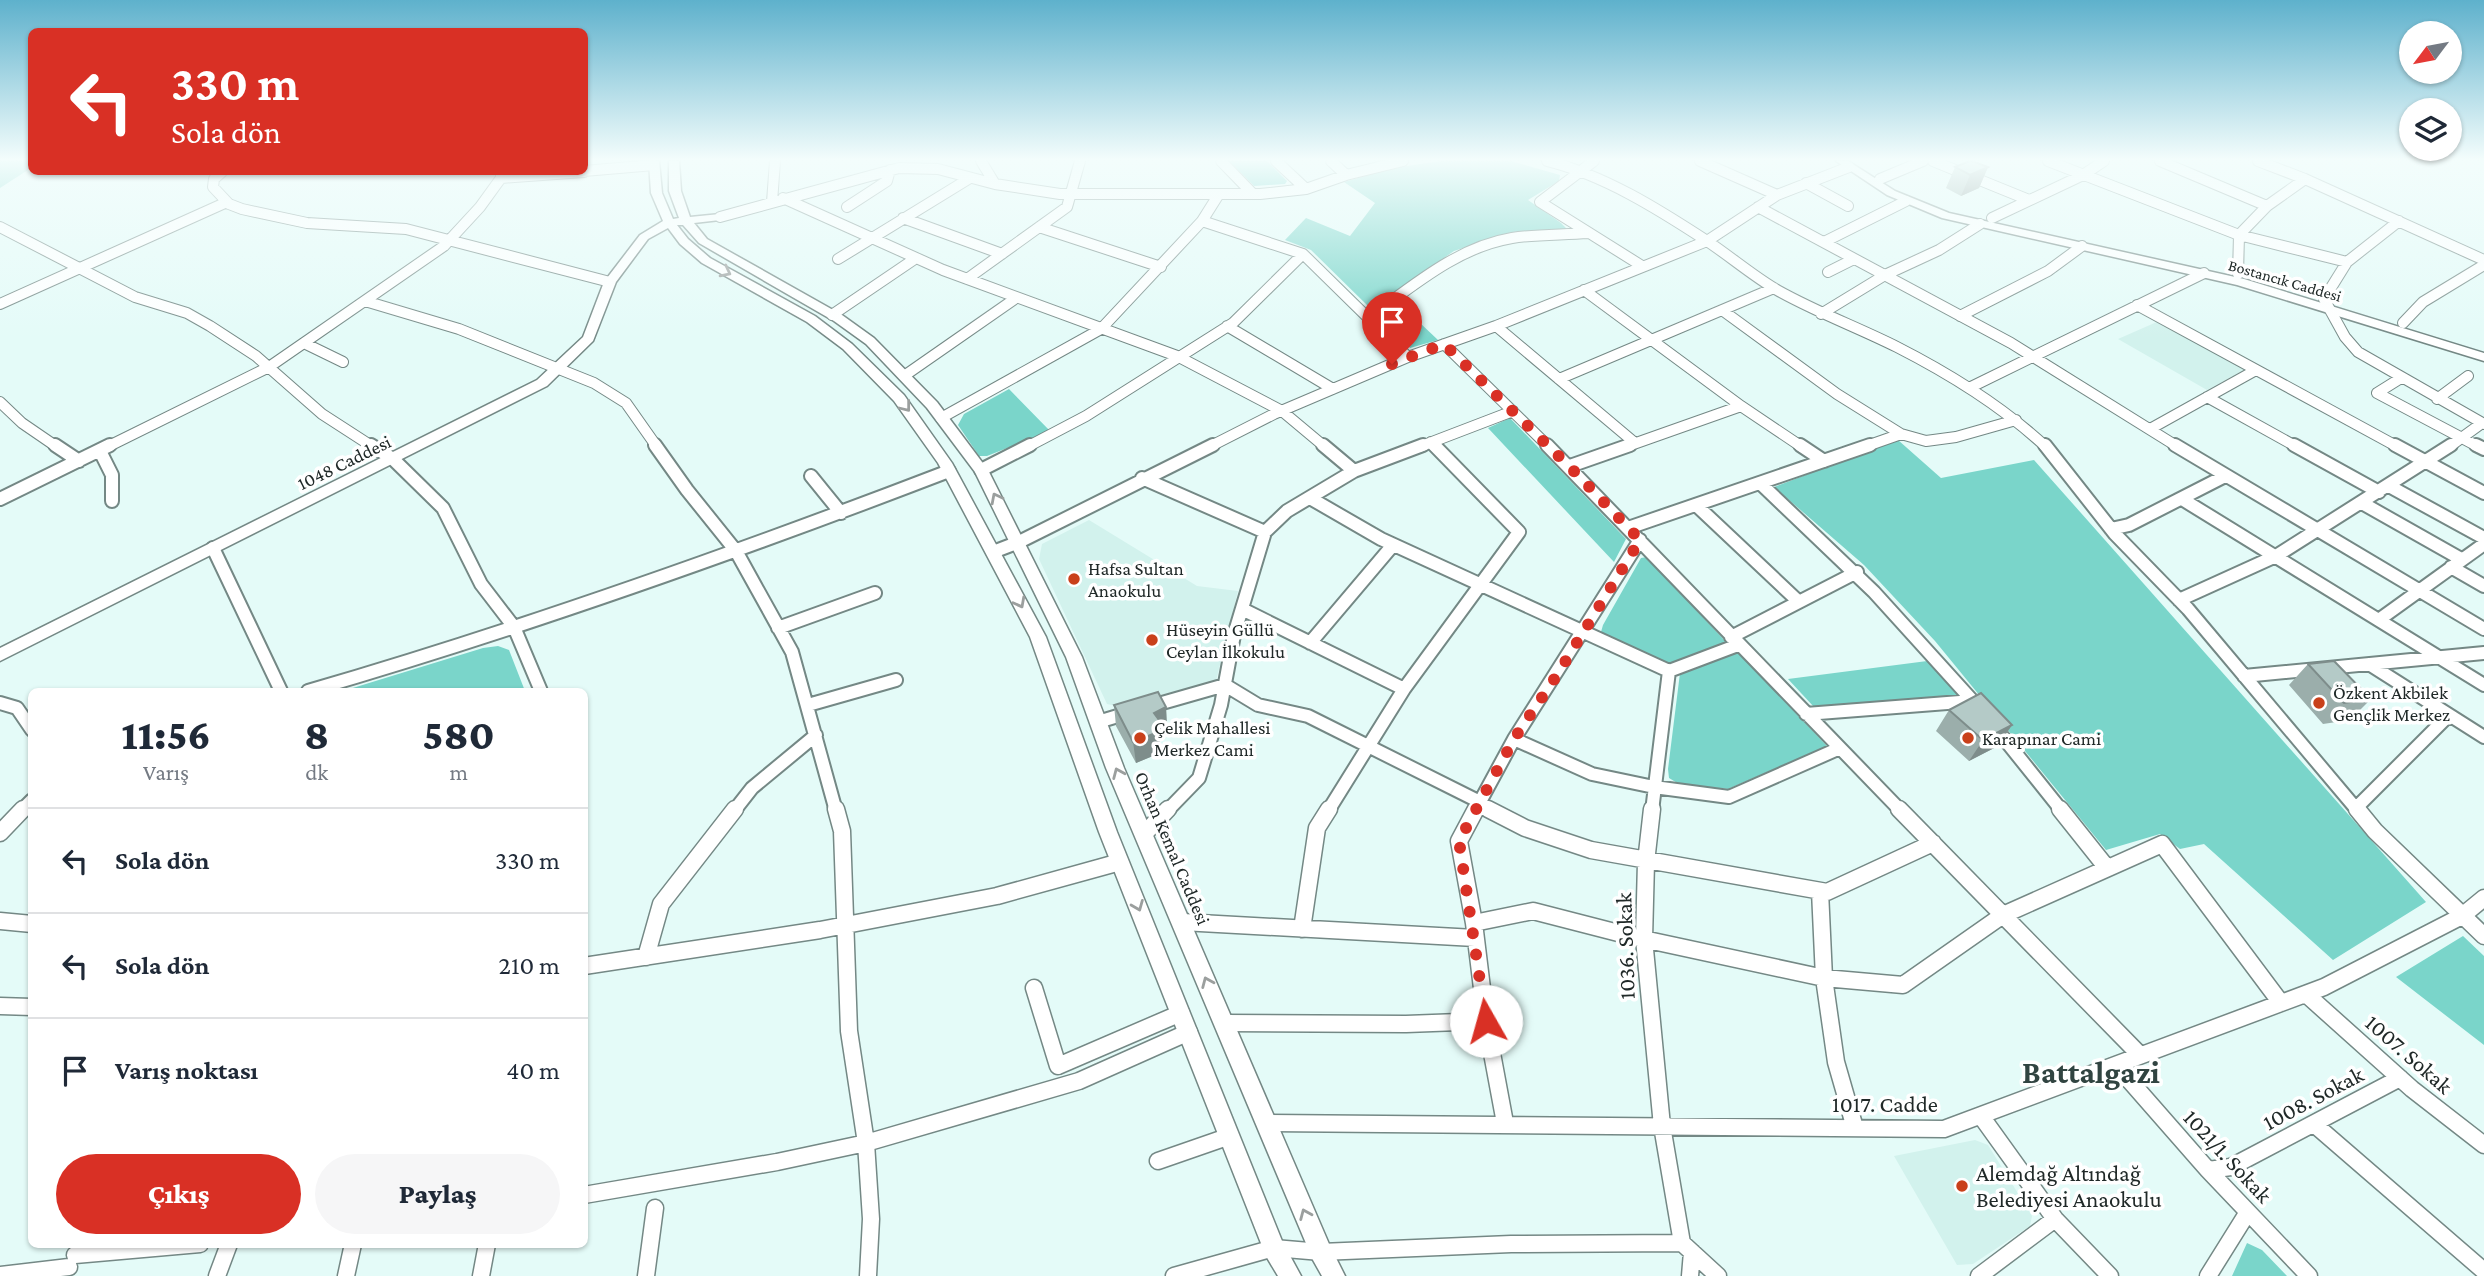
<!DOCTYPE html>
<html lang="tr">
<head>
<meta charset="utf-8">
<style>
  body { margin:0; font-family:"Crimson Pro",serif; background:#f6f6f7; color:#1f2937; height:100vh; display:flex; flex-direction:column; font-size:26px; white-space:nowrap }
  * { box-sizing:border-box; margin:0 }
  p { font-size:23px; color:#747a83 }
  .icon { flex:none; width:38px; height:38px; fill:none; stroke:currentColor; stroke-width:2; stroke-linecap:round; stroke-linejoin:round }
  .map { position:relative; flex:1; overflow:hidden }
  .panel { position:absolute; left:28px; top:688px; width:560px; height:560px; display:flex; flex-direction:column; background:#fff; border-radius:10px; box-shadow:0 2px 5px #0004 }
  .panel>* { flex:none }
  .guide { position:absolute; left:28px; top:28px; width:560px; height:147px; border-radius:10px; box-shadow:0 2px 5px #0004; background:#d93025; color:#fff; overflow:hidden }
  .needle { width:46px; rotate:238deg }
  .fabs { position:absolute; left:2399px; top:21px; display:grid; gap:14px }
  .fabs a { display:grid; place-items:center; width:63px; height:63px; border-radius:50%; background:#fff; box-shadow:0 2px 5px #0004; font-size:35px }
  .pin { position:absolute; display:grid; place-items:center; width:60px; height:60px; color:#fff; margin:-72px -30px; border-radius:50% 50% 50% 0; rotate:-45deg; box-shadow:0 0 7px #0007 }
  .pin .icon { rotate:45deg }
  .me { position:absolute; width:77px; margin:-38px; rotate:353deg; stroke-linejoin:round; filter:drop-shadow(0 0 5px #0008) }
  .turn { display:flex; align-items:center; gap:24px; height:147px; padding:0 28px; font-size:32px }
  .turn .icon { width:91px; height:91px; stroke-width:2.5 }
  .turn b { display:block; font-size:49px; line-height:60px }
  .eta { display:flex; justify-content:space-evenly; align-items:center; height:119px; text-align:center }
  .eta b { font-size:42px; font-weight:800; line-height:49px }
  .action { display:flex; gap:14px; margin-top:auto; padding:14px 28px }
  .action a { flex:1; height:80px; border-radius:42px; background:#d93025; color:#fff; font-size:28px; font-weight:800; line-height:80px; text-align:center }
  .action a+a { background:#f6f6f7; color:#1f2937 }
  ul { padding:0; list-style:none }
  li { display:flex; align-items:center; gap:21px; height:105px; padding:0 28px; border-top:2px solid #e0e1e3 }
  li div { flex:1 }
  li b { display:block; font-size:26px }
  li em { font-style:normal }
  .map>svg:first-child { display:block }
  .built { fill:#d2f2ed }
  .green { fill:#7ad5ca }
  .forest { fill:#54cabe }
  .lines { fill:none; stroke-linecap:round; stroke-linejoin:round }
  .minor-far2-casing { stroke:#748885; stroke-width:12 }
  .minor-far1-casing { stroke:#748885; stroke-width:16 }
  .minor-casing { stroke:#748885; stroke-width:19 }
  .major-casing { stroke:#748885; stroke-width:3 }
  .minor-far2 { stroke:#fff; stroke-width:10 }
  .minor-far1 { stroke:#fff; stroke-width:12 }
  .minor { stroke:#fff; stroke-width:16 }
  .major { fill:#fff; fill-rule:evenodd }
  .wall { fill:#9baeab }
  .shaded-wall { fill:#7e8d8b }
  .building { fill:#b4cac7; stroke:#7e8d8b; stroke-width:2 }
  .oneway { stroke:#9b9f9e }
  .route { stroke:#d93025; stroke-width:12; stroke-dasharray:0 21.6 }
  .poi-dot { fill:#c9401a; stroke:#fff; stroke-width:2.5 }
  .labels { text-anchor:middle; stroke-width:7; stroke-linejoin:round; paint-order:stroke }
  .far-street-label { font-size:16px; fill:#202928; stroke:#fff }
  .street-label { font-size:19px; fill:#202928; stroke:#fff }
  .poi-label { font-size:19px; fill:#202928; stroke:#fff; text-anchor:start }
  .near-street-label { font-size:23px; fill:#202928; stroke:#fff }
  .near-poi-label { font-size:23px; fill:#202928; stroke:#fff; text-anchor:start }
  .near-district-label { font-size:32px; font-weight:bold; fill:#314441; stroke:#fff }
</style>
</head>
<body>
<div class="map">
<svg width="2484" height="1276" viewBox="0 0 2484 1276">
  <rect width="100%" height="100%" fill="#e4fbf8"/>
  <!-- built -->
  <path class="built" d="M2159,321L2246,369L2207,390L2118,339Z
    M1089,520L1197,586L1238,591L1216,681L1116,706L1107,704L1039,559L1042,544Z
    M1975,1140L1988,1145L2032,1216L2030,1226L1973,1264L1957,1265L1894,1156Z"/>
  <!-- green -->
  <path class="green" d="M0,161H31V168L0,188Z
    M1441,161H1511L1560,175L1559,181L1528,200L1561,223L1567,229L1512,232L1454,251L1376,305H1367L1311,250L1285,240L1306,218L1350,236L1375,203L1344,182L1393,168Z
    M1400,304L1438,340L1410,348L1380,315Z
    M1009,389L1050,431L987,456H979L958,425L964,414Z
    M1510,418L1626,539L1614,562L1488,428Z
    M1898,440L1941,478L2034,460L2426,902L2333,960L2204,844L2180,849L2160,834L2106,850L1935,641L1864,565L1774,487Z
    M1647,557L1727,643L1671,665L1605,636L1601,632L1603,625L1641,558Z
    M498,646L509,650L525,691H343L483,648Z
    M1737,651L1827,746L1728,789L1679,784L1669,778L1668,769L1680,673Z
    M1935,660L1959,695L1814,707L1788,679Z
    M2463,936L2484,956V1045L2396,977Z
    M2247,1243L2262,1250L2287,1276H2232Z"/>
  <!-- forest -->
  <path class="forest" d="M1229,161H1267L1287,181L1285,184L1254,186Z"/>
  <g class="lines">
    <!-- minor-far2 casing -->
    <g class="minor-far2-casing">
      <path id="minor-far2" d="M981,161L995,184
        M1221,161L1253,194
        M1276,161L1306,189
        M1331,161L1346,175
        M1547,161C1604,175 1658,209 1707,241C1731,257 1753,276 1777,290C1816,312 1857,327 1897,347C1950,374 2002,406 2046,447
        M1594,161L1540,202L1642,266
        M1700,161L1777,195
        M1933,161L2029,200
        M2048,161L2239,235L2347,262
        M2160,161L2267,206
        M2258,161L2305,179L2484,260
        M584,171L654,165
        M222,172L214,179L213,187L229,204L242,209L307,223L406,229L610,282
        M501,178L584,172
        M1880,179L1923,161
        M1806,183L1848,206
        M783,198L943,270L1177,356L1282,411L1325,447
        M772,202L775,161
        M847,207L887,181L890,170
        M1758,207L2011,343L2178,447
        M720,217L899,168L938,169L995,184L1060,194H1260L1306,189L1346,175L1403,161
        M903,218L1002,254
        M1992,218L2083,175L2104,161
        M1202,221L1303,254L1408,357
        M2399,221L2347,262L2324,299L2345,337L2358,352L2484,424
        M0,227L135,297L187,313L210,326L256,356L322,414L373,447
        M1039,227L1161,267
        M1824,242L1906,201
        M838,259L970,178
        M1828,272L1854,259
        M2238,274L2239,235L2267,206L2305,179
        M967,279L1067,207L1080,161
        M1584,290L1741,406L1802,447
        M365,301L459,329L594,383L626,403L657,447
        M0,304L227,202
        M2137,305L2398,447
        M1722,310L1837,394L1901,434
        M1821,314L1885,275L1939,250L1980,224
        M832,315L916,258
        M1371,316C1414,285 1458,247 1512,238C1537,234 1563,235 1588,233
        M1960,316L2048,271L2082,246
        M2403,323L2423,302L2484,265
        M1227,326L1333,389
        M1496,326L1635,443
        M304,343L343,362
        M1444,344L1549,447
        M904,376L1016,298
        M1559,379L1774,288
        M1969,388L2204,273
        M2377,393L2479,447
        M2377,393L2401,378
        M2207,397L2297,447
        M2437,399L2468,376
        M0,402L22,423L57,447
        M941,418L1101,329L1202,221L1219,194
        M2150,429L2256,370
        M1431,442L1435,447
        M107,447L269,367L444,246L480,207L501,178V172
        M1027,447L1086,416L1233,323L1303,254
        M1209,447L1274,414L1408,357L1496,326L1707,241L1777,195L1849,167
        M1419,447L1513,411
        M1625,447L1741,406
        M1864,447L1901,434L1926,441L1956,437L2016,420
        M2449,447L2482,423"/>
    </g>
    <!-- minor-far1 casing -->
    <g class="minor-far1-casing">
      <path id="minor-far1" d="M55,445L79,461
        M371,445L393,459L443,508L481,584L514,627L541,691
        M655,445L687,490L736,551L792,652L836,811
        M1323,445L1354,471
        M1547,445L1901,811
        M1800,445L1824,461
        M2045,445L2115,534L2188,609L2358,811
        M2175,445L2484,629
        M2294,445L2379,492
        M2395,445L2484,493
        M2476,445L2484,449
        M100,451L112,475V501
        M1570,466L1630,445
        M981,470L1030,445
        M811,476L841,513
        M1142,478L1265,532
        M1760,483L1874,592L1980,709
        M2389,486L2484,538
        M1310,498L1381,539L1669,671
        M0,499L110,445
        M2182,499L2484,685
        M2362,503L2461,559
        M1696,505L1798,601
        M1628,528L1870,445
        M2111,529L2129,525L2225,476
        M213,548L281,691
        M993,552L1019,542L1213,445
        M2451,567L2484,586
        M2179,600L2276,556L2451,445
        M1242,609L1404,689
        M2380,619L2484,544
        M778,628L875,593
        M1731,637L1857,572
        M1310,643L1393,545
        M2369,664L2484,737
        M2244,676L2484,653
        M308,691C525,628 738,552 949,471
        M0,703L17,708L32,730
        M808,705L896,680
        M1148,707L1225,685L1258,705L1308,716L1480,802L1491,811
        M1806,714L1973,701
        M1098,722L1131,712
        M1994,726L2062,811
        M1514,739L1592,774L1654,787L1729,797L1840,748
        M2356,808L2449,715
        M21,811L32,800
        M734,811L752,788L816,735
        M1167,811L1199,778L1221,705L1234,635L1265,532L1287,511L1354,471L1423,445
        M1328,811L1404,689L1519,532L1434,445
        M1475,811L1514,739L1640,540
        M1652,811L1669,671L1738,645"/>
    </g>
    <!-- minor casing -->
    <g class="minor-casing">
      <path id="minor" d="M836,809L842,831L849,1031L866,1143L871,1219L868,1276
        M1476,809L1459,841L1474,923L1486,1021L1505,1123
        M1488,809L1525,828L1591,850L1827,892L1933,843
        M1652,809L1646,862L1644,939L1662,1126L1682,1243L1718,1276
        M1899,809L2140,1055
        M2060,809L2107,868
        M2357,809L2375,831L2484,936
        M0,833L23,809
        M1144,834L1168,809
        M1820,891L1824,978L1836,1062L1855,1128
        M0,921L32,924
        M1182,922L1475,938
        M1474,923L1533,911L1634,937L1824,978L1903,985L2003,915L2162,844L2281,1003
        M1302,929L1317,828L1329,809
        M646,957L661,904L735,809
        M584,966L820,930L997,896L1120,862
        M1034,988L1058,1066L1181,1013
        M2306,994L2412,1089L2484,1145
        M0,1006L32,1007
        M1225,1023L1406,1024L1486,1021
        M2116,1065L2208,1170L2309,1276
        M1981,1116L2055,1219L2110,1276
        M1266,1123L1944,1129L2324,987L2462,916L2484,898
        M2314,1124L2484,1271
        M1158,1161L1230,1136
        M2208,1170L2231,1167L2400,1078
        M584,1195L777,1162L866,1143L1079,1081L1189,1032
        M75,1255L200,1244
        M0,1275L69,1267
        M217,1276L229,1244
        M346,1276L353,1244
        M481,1276L487,1244
        M646,1276L655,1208
        M1174,1276L1274,1248L1321,1252L1511,1244L1682,1243
        M1690,1276L1692,1252
        M1979,1276L2055,1219
        M2208,1276L2248,1212"/>
    </g>
    <!-- major casing -->
    <g class="major-casing">
      <path id="major" d="M649,161H659L662,193L673,219L679,218L669,191V161H679L681,191L690,217L720,214L726,217L720,220L694,223L707,239L842,315L874,338L937,402L988,470L1082,657L1124,768L1329,1244L1345,1276H1322L1313,1260L1106,768L1066,657L975,472L927,408L866,344L834,321L699,243L683,225H677L688,239L710,258L815,316L852,344L904,395L952,463L1046,637L1117,832L1282,1241L1301,1276H1278L1266,1256L1099,832L1030,637L938,463L894,401L843,349L807,322L702,263L680,244L668,228L648,239L616,282L593,341L547,386L0,661V648L537,380L583,337L604,282L640,235L663,221L651,193Z
        M1836,161H1848L1895,191L1949,213L2244,279L2484,353V361L2237,285L1942,218L1887,195Z"/>
    </g>
    <!-- minor-far2 -->
    <use href="#minor-far2" class="minor-far2"/>
    <!-- minor-far1 -->
    <use href="#minor-far1" class="minor-far1"/>
    <!-- minor -->
    <use href="#minor" class="minor"/>
    <!-- major -->
    <use href="#major" class="major"/>
  </g>
  <!-- wall -->
  <path class="wall" d="M1955,167H1988L1979,188L1961,196L1946,188Z
    M2308,664L2371,699L2350,720L2323,724L2289,685Z
    M1114,705L1166,707L1167,729L1159,732L1160,753L1136,763L1116,726Z
    M1949,710L2012,725L1998,746L1969,761L1936,731Z"/>
  <!-- shaded-wall -->
  <path class="shaded-wall" d="M1988,167L1979,188L1961,196L1970,175Z
    M1166,707L1167,729L1159,732L1160,753L1136,763L1133,742L1154,713Z
    M2012,725L1998,746L1969,761L1983,740Z"/>
  <!-- building -->
  <path class="building" d="M1970,161H1972L1988,167L1970,175L1955,167Z
    M2334,661L2371,699L2344,703L2308,664Z
    M1158,692L1166,707L1154,713L1159,720L1158,732L1133,742L1114,705Z
    M1981,693L2012,725L1983,740L1949,710Z"/>
  <!-- one-way arrows -->
  <defs><path id="oneway-chevron" d="M-2-3.5L2.5 0L-2 3.5" fill="none" stroke-width="1.6" stroke-linecap="round" stroke-linejoin="round" transform="scale(1.75)"/></defs>
  <g class="oneway">
    <use href="#oneway-chevron" transform="translate(726 272) rotate(27)"/>
    <use href="#oneway-chevron" transform="translate(906 407) rotate(52)"/>
    <use href="#oneway-chevron" transform="translate(996 498) rotate(-117)"/>
    <use href="#oneway-chevron" transform="translate(1020 603) rotate(62)"/>
    <use href="#oneway-chevron" transform="translate(1118 773) rotate(-113)"/>
    <use href="#oneway-chevron" transform="translate(1138 906) rotate(68)"/>
    <use href="#oneway-chevron" transform="translate(1207 982) rotate(-113)"/>
    <use href="#oneway-chevron" transform="translate(1305 1214) rotate(-113)"/>
  </g>
  <!-- sky -->
  <linearGradient id="sky" x2="0" y2="1"><stop stop-color="#5eb1cc"/><stop offset="0.47" stop-color="#f3fdfc"/><stop offset="1" stop-color="#f3fdfc" stop-opacity="0"/></linearGradient>
  <rect width="2484" height="339" fill="url(#sky)"/>
  <g class="lines">
    <!-- route -->
    <path class="route" d="M1392,364L1444,344L1578,475L1640,540L1557,675L1514,739L1459,841L1486,1021"/>
  </g>
  <!-- markers -->
  <g class="poi-dot">
    <circle cx="1074" cy="579" r="7"/>
    <circle cx="1152" cy="640" r="7"/>
    <circle cx="2319" cy="703" r="7"/>
    <circle cx="1140" cy="738" r="7"/>
    <circle cx="1968" cy="738" r="7"/>
    <circle cx="1962" cy="1186" r="7"/>
  </g>
  <g class="labels">
    <!-- far-street labels -->
    <g class="far-street-label">
      <text transform="translate(2285 280) rotate(16)" y="6">Bostancık Caddesi</text>
    </g>
    <!-- street labels -->
    <g class="street-label">
      <text transform="translate(344 462) rotate(-26)" y="7">1048 Caddesi</text>
      <text transform="translate(1173 848) rotate(67)" y="7">Orhan Kemal Caddesi</text>
    </g>
    <!-- poi labels -->
    <g class="poi-label">
      <text x="1088" y="575">Hafsa Sultan<tspan x="1088" dy="22">Anaokulu</tspan></text>
      <text x="1166" y="636">Hüseyin Güllü<tspan x="1166" dy="22">Ceylan İlkokulu</tspan></text>
      <text x="2333" y="699">Özkent Akbilek<tspan x="2333" dy="22">Gençlik Merkez</tspan></text>
      <text x="1154" y="734">Çelik Mahallesi<tspan x="1154" dy="22">Merkez Cami</tspan></text>
      <text x="1982" y="745">Karapınar Cami</text>
    </g>
    <!-- near-street labels -->
    <g class="near-street-label">
      <text transform="translate(1625 946) rotate(-92)" y="8">1036. Sokak</text>
      <text transform="translate(2409 1054) rotate(41)" y="8">1007. Sokak</text>
      <text transform="translate(2313 1098) rotate(-28)" y="8">1008. Sokak</text>
      <text x="1885" y="1112">1017. Cadde</text>
      <text transform="translate(2228 1156) rotate(47)" y="8">1021/1. Sokak</text>
    </g>
    <!-- near-poi labels -->
    <g class="near-poi-label">
      <text x="1976" y="1181">Alemdağ Altındağ<tspan x="1976" dy="26">Belediyesi Anaokulu</tspan></text>
    </g>
    <!-- near-district labels -->
    <g class="near-district-label">
      <text x="2091" y="1083">Battalgazi</text>
    </g>
  </g>
</svg>
<div class="fabs">
<a><svg class="needle" viewBox="-14 -14 28 28"><path d="M0-13l5 13h-10z" fill="#e53935"/><path d="M0 13l5-13h-10z" fill="#747a83"/></svg></a>
<a><svg class="icon" aria-label="layers" viewBox="0 0 24 24"><path d="M12 4l9 5-9 5-9-5zM3 14l9 5 9-5"/></svg></a>
</div>
<div class="pin" style="left:1392px;top:364px;background:#d93025"><svg class="icon" aria-label="arrive" viewBox="0 0 24 24"><path d="M6 21V4h12l-3 4 3 4H6"/></svg></div>
<svg class="me" style="left:1486px;top:1021px" viewBox="-20 -20 40 40"><circle r="19" fill="#fff"/><path d="M0-13L10 11 0 6-10 11z" fill="#d93025"/></svg>
<div class="guide">
<div class="turn"><svg class="icon" aria-label="left" viewBox="0 0 24 24"><path d="M17 20v-9H6M10 6l-5 5 5 5"/></svg><div><b>330 m</b>Sola dön</div></div>
</div>
<section class="panel">
<div class="eta">
<div><b>11:56</b><p>Varış</p></div>
<div><b>8</b><p>dk</p></div>
<div><b>580</b><p>m</p></div>
</div>
<ul>
<li><svg class="icon" aria-label="left" viewBox="0 0 24 24"><path d="M17 20v-9H6M10 6l-5 5 5 5"/></svg><div><b>Sola dön</b></div><em>330 m</em></li>
<li><svg class="icon" aria-label="left" viewBox="0 0 24 24"><path d="M17 20v-9H6M10 6l-5 5 5 5"/></svg><div><b>Sola dön</b></div><em>210 m</em></li>
<li><svg class="icon" aria-label="arrive" viewBox="0 0 24 24"><path d="M6 21V4h12l-3 4 3 4H6"/></svg><div><b>Varış noktası</b></div><em>40 m</em></li>
</ul>
<div class="action"><a>Çıkış</a><a>Paylaş</a></div>
</section>
</div>
</body>
</html>
